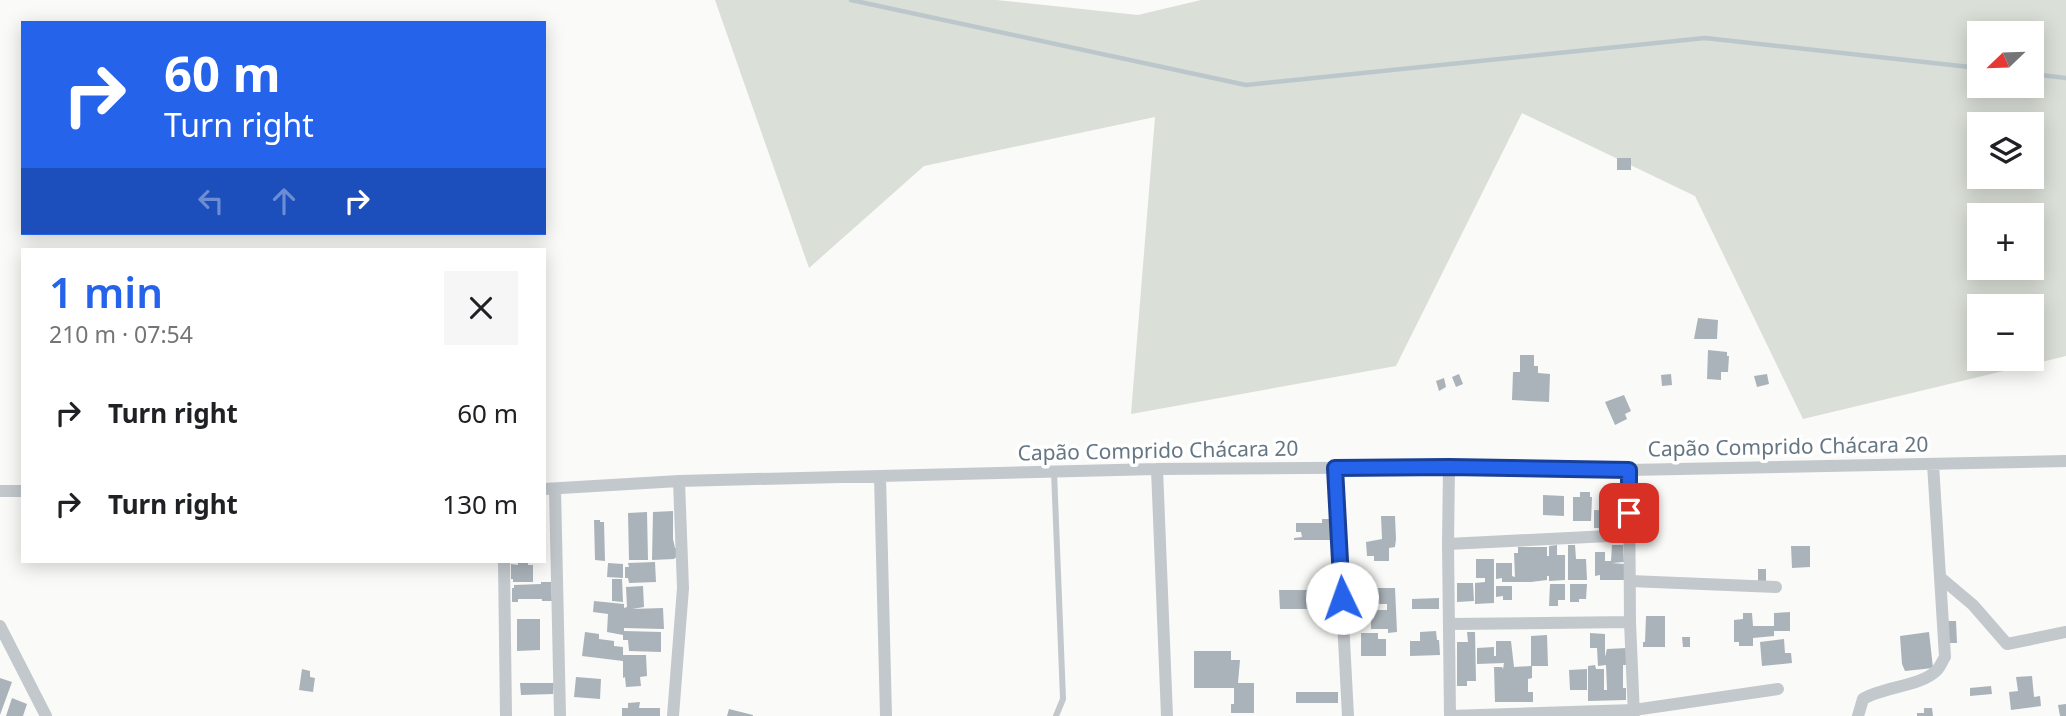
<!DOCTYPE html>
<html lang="en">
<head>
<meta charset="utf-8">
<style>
  body { margin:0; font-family:"Noto Sans",sans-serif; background:#f6f6f6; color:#202124; height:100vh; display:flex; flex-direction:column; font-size:26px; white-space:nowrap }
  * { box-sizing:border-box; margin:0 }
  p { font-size:23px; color:#757577 }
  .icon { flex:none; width:38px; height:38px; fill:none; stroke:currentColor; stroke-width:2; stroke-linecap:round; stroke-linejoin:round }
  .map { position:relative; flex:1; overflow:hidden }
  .panel { position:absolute; left:21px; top:248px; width:525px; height:315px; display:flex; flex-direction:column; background:#fff; border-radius:0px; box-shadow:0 4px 18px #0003 }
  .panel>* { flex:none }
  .banner { position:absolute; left:21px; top:21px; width:525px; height:214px; border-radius:0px; box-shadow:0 4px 18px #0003; background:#2563eb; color:#fff; overflow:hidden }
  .needle { width:46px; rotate:247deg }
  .buttons { position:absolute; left:1967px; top:21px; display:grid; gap:14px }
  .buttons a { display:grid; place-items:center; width:77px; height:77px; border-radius:0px; background:#fff; box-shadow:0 4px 18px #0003; font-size:35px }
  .pin { position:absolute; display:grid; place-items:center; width:60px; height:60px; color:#fff; margin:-30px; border-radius:14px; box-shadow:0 4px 10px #0006 }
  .me { position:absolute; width:77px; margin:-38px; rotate:357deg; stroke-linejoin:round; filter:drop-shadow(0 0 5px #0008) }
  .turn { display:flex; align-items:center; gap:24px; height:147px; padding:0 28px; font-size:32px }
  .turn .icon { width:91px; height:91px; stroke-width:2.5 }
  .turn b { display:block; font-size:49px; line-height:60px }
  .lanes { display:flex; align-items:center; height:66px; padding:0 28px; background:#0003; justify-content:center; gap:35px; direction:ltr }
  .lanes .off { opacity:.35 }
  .round { display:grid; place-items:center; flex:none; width:74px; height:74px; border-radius:0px; background:#f6f6f6 }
  .headline { display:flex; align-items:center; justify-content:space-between; height:119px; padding:0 28px }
  h1 { font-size:42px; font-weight:600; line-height:52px; color:#2563eb }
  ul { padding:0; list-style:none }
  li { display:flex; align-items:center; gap:21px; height:91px; padding:0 28px }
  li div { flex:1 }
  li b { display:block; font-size:26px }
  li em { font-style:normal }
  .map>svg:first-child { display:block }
  .green { fill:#dadfd7; fill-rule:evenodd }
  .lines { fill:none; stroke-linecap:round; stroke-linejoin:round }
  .stream { stroke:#bbc7cb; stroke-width:4.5 }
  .building { fill:#aab3b9 }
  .service { stroke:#c3c8cc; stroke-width:6 }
  .minor { stroke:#c3c8cc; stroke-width:12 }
  .route-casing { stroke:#184099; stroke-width:18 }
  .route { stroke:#2563eb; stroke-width:12 }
  .labels { text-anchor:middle; stroke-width:7; stroke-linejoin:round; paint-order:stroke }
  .street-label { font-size:21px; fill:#657683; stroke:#fff }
</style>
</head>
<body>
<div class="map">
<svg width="2066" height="716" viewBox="0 0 2066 716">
  <rect width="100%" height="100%" fill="#fafaf8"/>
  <!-- green -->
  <path class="green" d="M715,0H996L1138,15L1201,0H2066V356L1803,419L1695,196L1522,113L1396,366L1131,414L1155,117L924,166L809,268ZM1979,33H2032V86H1979ZM1979,124H2032V177H1979ZM1979,215H2032V268H1979ZM1979,306H2032V359H1979Z"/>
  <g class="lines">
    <!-- stream -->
    <path class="stream" d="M851,0L1246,85L1705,38L1979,68
      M2032,74L2066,78"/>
  </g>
  <!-- building -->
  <path class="building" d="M1617,158H1631V170H1617Z
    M1698,318L1718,320L1717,339H1694Z
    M1708,350L1727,352V356H1729L1728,372H1721V380L1707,379Z
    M1520,355H1534V366H1538V373L1550,374L1549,402L1512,400L1513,372H1520Z
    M1459,374L1463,384L1456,387L1452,377Z
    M1671,374L1672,385L1662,386L1661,375Z
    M1767,374L1769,384L1757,387L1754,376Z
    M1444,378L1446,387L1439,391L1436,381Z
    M1624,395L1631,411L1625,414L1627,419L1615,425L1605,402Z
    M1580,492H1590V497H1592L1591,521H1573V497H1580Z
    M1543,495L1564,496V516L1543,515Z
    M1594,510L1624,511L1623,528H1594Z
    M673,511V539L675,548H677V556L674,559L652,560L653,512Z
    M647,512L648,560H629L628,513Z
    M1381,516H1395L1396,539L1395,547L1389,548V561H1374V556H1367L1366,542L1382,539Z
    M1322,519H1336V540H1294V538L1302,537L1301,532H1296V523H1322Z
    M594,520H600V522H604L605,561L595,560Z
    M1557,545V555H1565V580L1549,581V576H1547V580L1531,582H1502V578L1496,579V563H1512V576L1515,577L1514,553H1518V547H1547V556H1549V546Z
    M1568,545H1575L1576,559H1586L1587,580H1568Z
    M1612,545H1623L1624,562L1612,563L1624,564V580H1600V575L1595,576V552H1605V561H1611Z
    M1791,546H1810V567L1792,568Z
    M1476,559H1494V603L1475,604V583L1485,582V578H1476Z
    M518,562H528V565H533V582H513V579H511V564L518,565Z
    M655,562L656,582L629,583L628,578H625V567H629L628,563Z
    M608,563L623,564V578L607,577Z
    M1758,569H1766V581H1758Z
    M612,579H622L623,602L612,601Z
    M541,582H551L552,601H542V599H518V602H512V588H514V585L541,584Z
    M1457,583H1473L1474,601L1457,602Z
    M1550,584H1565V600H1558V606H1549Z
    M1570,584H1587L1586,599H1579V602H1570Z
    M643,586L644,607L632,609L663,608L664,629L624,628V631L661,632V652L629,651L628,640H623V635L607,632L608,614L593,612L594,601L624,604V608L627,607L626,587Z
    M1496,586H1512V600H1503V596L1496,597Z
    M1366,588H1395L1397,632L1388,633V629H1371V620H1366V610H1387V604H1366Z
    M1279,590H1308L1309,609H1280Z
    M1439,598V609H1412V599Z
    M1790,612V631H1774V636L1753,638V646H1739V642H1734V620L1743,619V613H1752L1753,626H1774V613Z
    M1646,616H1665V647H1643V642H1645Z
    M517,619H540V650L517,651Z
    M1946,621H1956L1957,643H1947Z
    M1436,631L1437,640H1439L1440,655L1410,656V641H1420V632Z
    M585,632L599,634V639L614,641V646L623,647V655H646L647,676L640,677L641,686L626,687L625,677L623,678V661L582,656Z
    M1467,632H1475L1476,681H1467V686H1457V642H1468Z
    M1929,632L1933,668L1905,671L1902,664L1900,636Z
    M1361,633H1378V639H1386V656H1361Z
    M1590,633L1605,634V657L1607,649L1627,648V665H1623V688H1626V700L1588,701V666L1595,665L1596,669H1604V690H1607L1606,665L1598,666L1597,648H1590Z
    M1547,635L1548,666H1532V678L1528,679V692H1533V702H1495L1494,667H1502L1503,669L1504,663L1477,664V648L1494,647V656H1496V641H1511L1514,667L1531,666V636Z
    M1682,637H1690V647H1683Z
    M1784,639L1785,653H1791L1792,663L1762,666L1760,642Z
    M1194,651H1231V660H1240L1238,683H1254V713H1231V704H1234V688H1194Z
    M302,669L310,671V677L315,678L313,692L299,690Z
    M1587,669V690H1570L1569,670Z
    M2032,676L2034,697L2040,696L2041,706L2011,710L2009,692L2018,691L2016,677Z
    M576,677L601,679L600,699L574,697Z
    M0,678L12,682L0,715Z
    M520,683H554L553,694L521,695Z
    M1991,686L1992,694L1970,696V688Z
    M1296,692H1338V703H1296Z
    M12,698L27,704L23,716H6Z
    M640,702L639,708H660V716H622V708H628V703Z
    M2066,704V716H2060L2058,705Z
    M1924,708H1932L1933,716H1917V713H1924Z
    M729,709L753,715V716H727Z"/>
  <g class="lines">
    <!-- service -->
    <path class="service" d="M1054,472L1063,699L1056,716"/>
    <!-- minor -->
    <path class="minor" d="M1449,467L1448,544L1450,716
      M1157,469L1167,716
      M1335,469L1348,716
      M1629,470L1630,622L1634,716
      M880,476L886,716
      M544,489L679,481L1157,469L1449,467L1629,470L2066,461
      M555,489L560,716
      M0,491H23
      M1448,544L1629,535
      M504,562L506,716
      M1941,578L1973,605L2007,644L2066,632
      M1630,581L1776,587
      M1449,624L1630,622
      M0,626L46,716
      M673,716L683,588L679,481
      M1450,716L1634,710L1778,689
      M1858,716L1863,699C1883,687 1921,686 1936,671C1940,668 1942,661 1945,657L1933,464"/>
  </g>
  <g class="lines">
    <!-- route casing -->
    <g class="route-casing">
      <path id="route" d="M1342,598L1335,468L1449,467L1629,470V513"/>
    </g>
    <!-- route -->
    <use href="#route" class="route"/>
  </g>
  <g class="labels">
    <!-- street labels -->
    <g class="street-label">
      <text transform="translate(1788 447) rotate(-1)" y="7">Capão Comprido Chácara 20</text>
      <text transform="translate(1158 451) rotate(-1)" y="7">Capão Comprido Chácara 20</text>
    </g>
  </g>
</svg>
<div class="buttons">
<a><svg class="needle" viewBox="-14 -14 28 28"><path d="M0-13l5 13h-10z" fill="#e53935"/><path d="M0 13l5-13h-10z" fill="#757577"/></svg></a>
<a><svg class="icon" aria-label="layers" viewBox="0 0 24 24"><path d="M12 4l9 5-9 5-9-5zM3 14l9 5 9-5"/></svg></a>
<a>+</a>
<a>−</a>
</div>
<div class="pin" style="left:1629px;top:513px;background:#d93025"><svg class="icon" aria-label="arrive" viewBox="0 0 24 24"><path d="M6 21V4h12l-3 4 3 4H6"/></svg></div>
<svg class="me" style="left:1342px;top:598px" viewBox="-20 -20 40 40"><circle r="19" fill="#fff"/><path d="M0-13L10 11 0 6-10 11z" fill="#2563eb"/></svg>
<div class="banner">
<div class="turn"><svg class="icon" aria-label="right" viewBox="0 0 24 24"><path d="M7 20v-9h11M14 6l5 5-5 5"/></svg><div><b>60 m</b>Turn right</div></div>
<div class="lanes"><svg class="icon off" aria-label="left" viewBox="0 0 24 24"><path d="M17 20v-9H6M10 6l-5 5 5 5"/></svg><svg class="icon off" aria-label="ahead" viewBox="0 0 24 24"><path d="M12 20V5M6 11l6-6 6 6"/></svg><svg class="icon" aria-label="right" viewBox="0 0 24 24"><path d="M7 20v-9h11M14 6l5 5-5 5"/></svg></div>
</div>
<section class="panel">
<div class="headline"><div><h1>1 min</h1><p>210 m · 07:54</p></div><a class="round"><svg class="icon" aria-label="close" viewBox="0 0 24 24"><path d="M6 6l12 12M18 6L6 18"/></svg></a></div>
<ul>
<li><svg class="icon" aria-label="right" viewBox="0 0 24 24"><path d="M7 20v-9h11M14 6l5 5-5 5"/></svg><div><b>Turn right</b></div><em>60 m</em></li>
<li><svg class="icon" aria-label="right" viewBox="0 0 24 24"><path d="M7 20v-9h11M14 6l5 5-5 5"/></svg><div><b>Turn right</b></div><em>130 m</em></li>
</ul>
</section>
</div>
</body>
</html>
